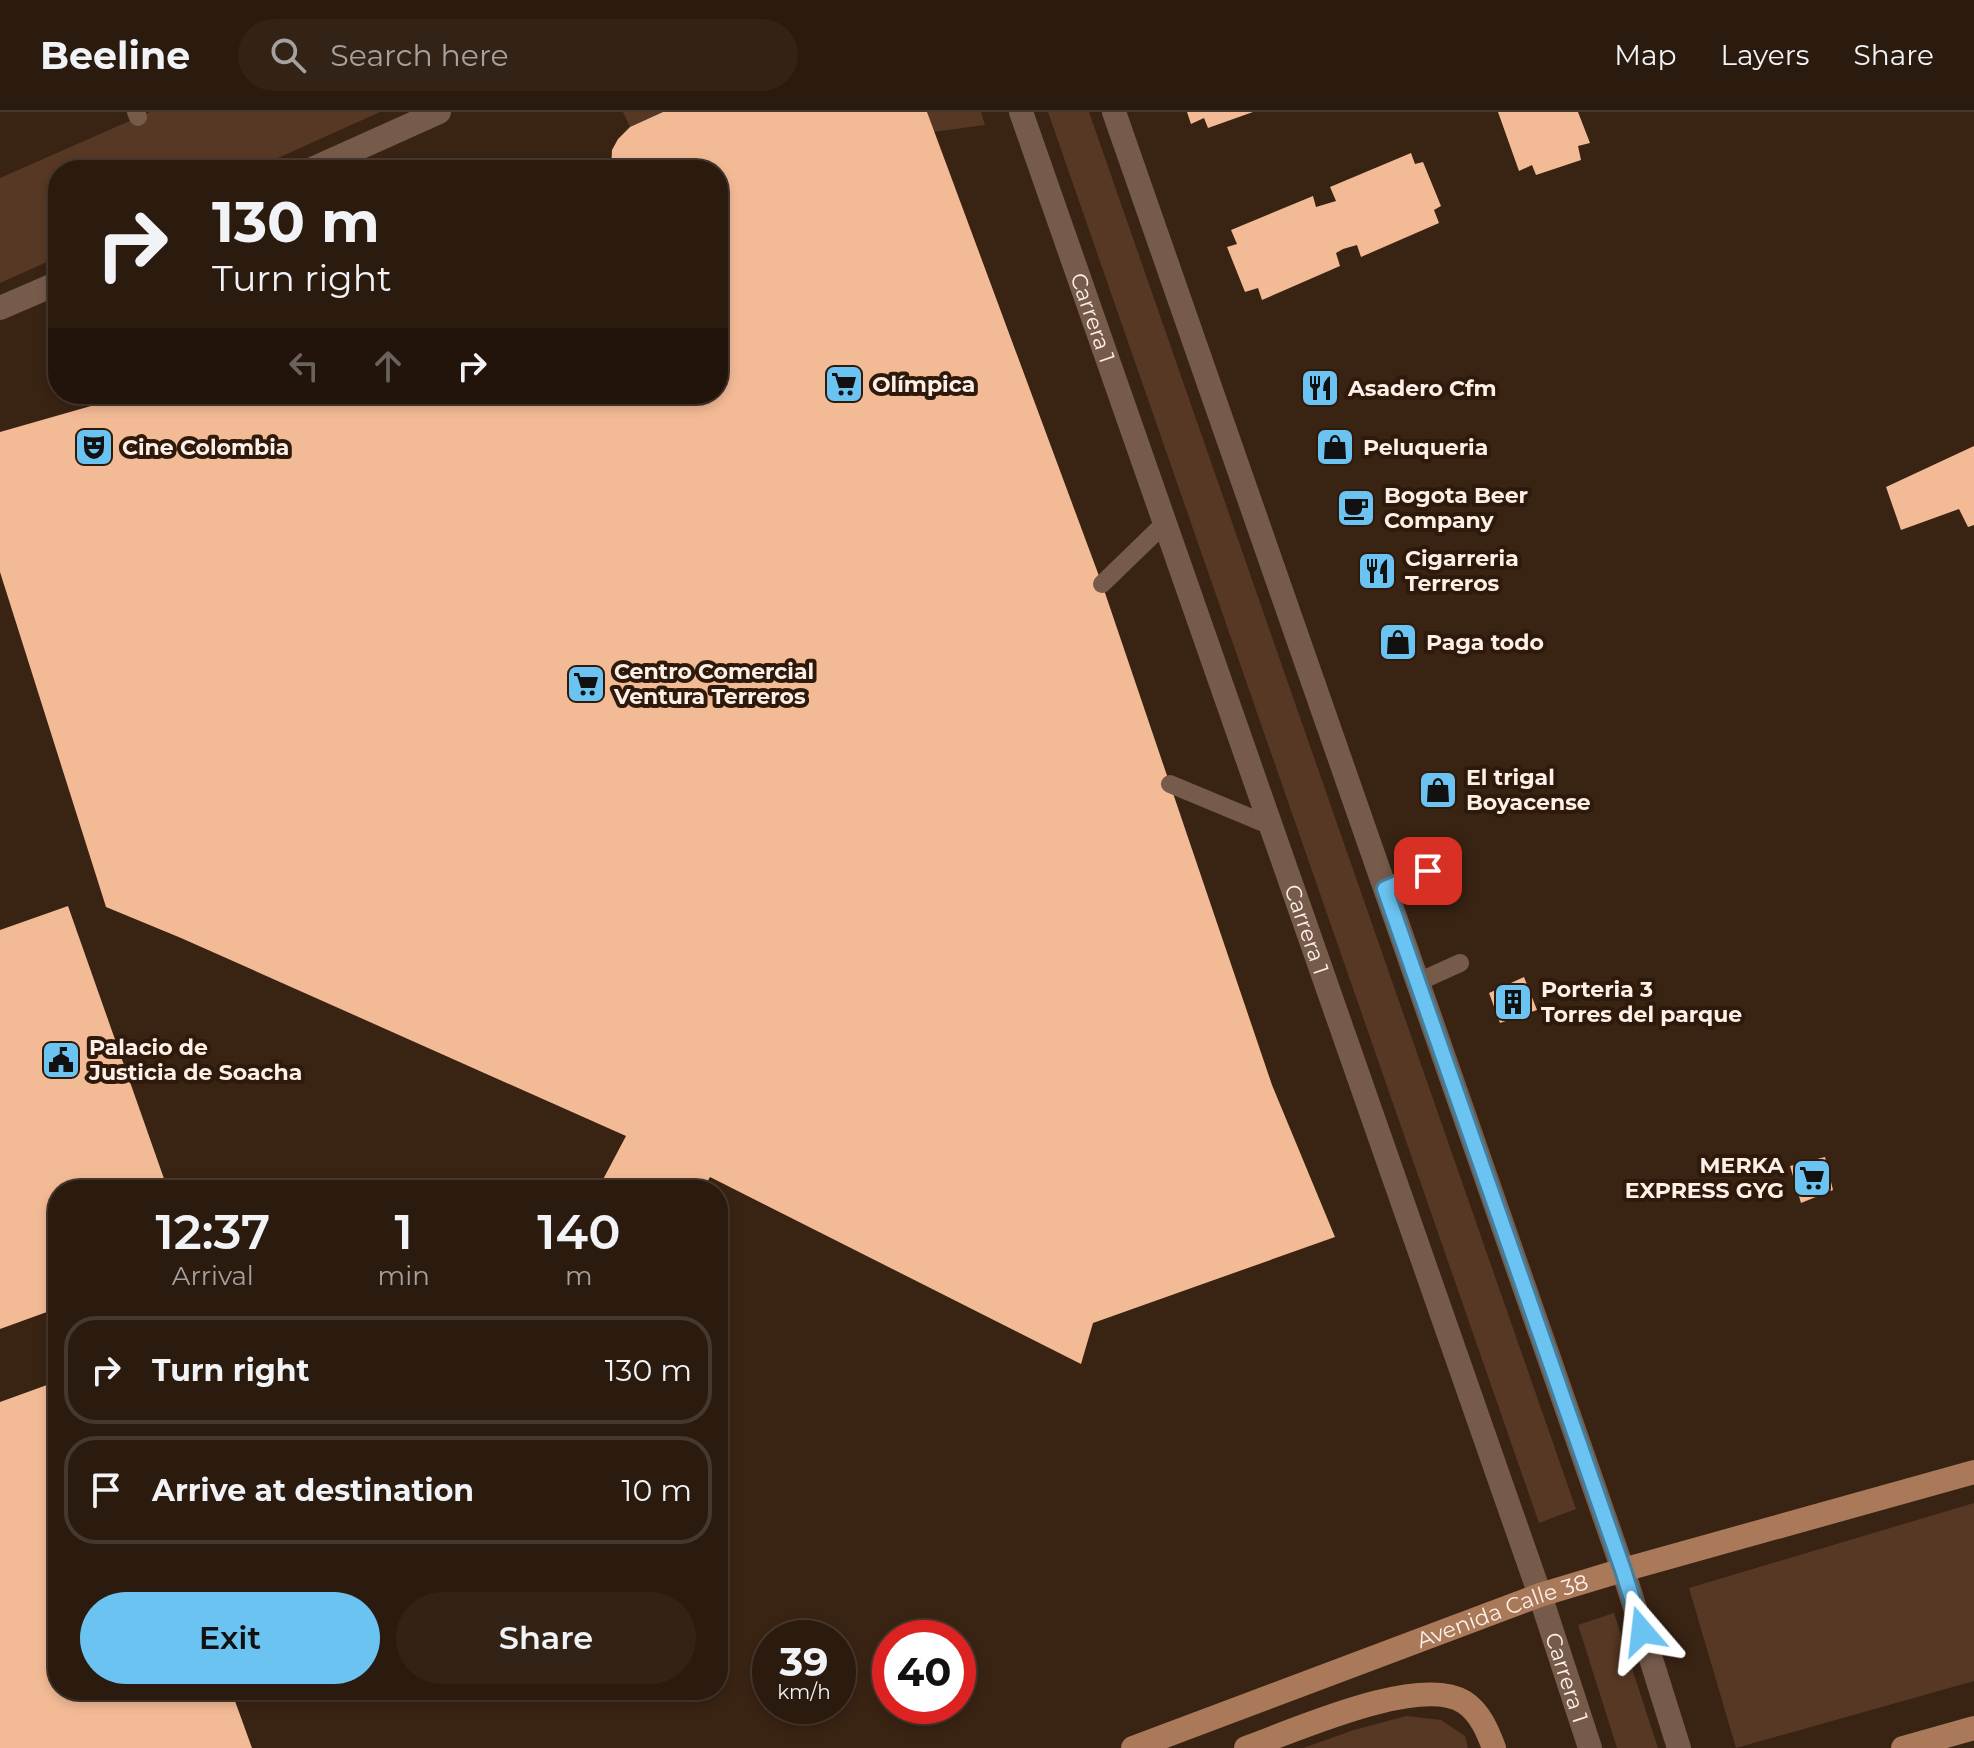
<!DOCTYPE html>
<html lang="en">
<head>
<meta charset="utf-8">
<style>
  body { margin:0; font-family:Montserrat,sans-serif; background:#332317; color:#f1f3f6; height:100vh; display:flex; flex-direction:column; font-size:30px; white-space:nowrap }
  * { box-sizing:border-box; margin:0 }
  p { font-size:26px; color:#a6a19e }
  .icon { flex:none; width:44px; height:44px; fill:none; stroke:currentColor; stroke-width:2; stroke-linecap:round; stroke-linejoin:round }
  .map { position:relative; flex:1; overflow:hidden }
  .details { position:absolute; left:48px; top:1068px; width:680px; height:520px; display:flex; flex-direction:column; background:#2b1a0e; border-radius:32px; box-shadow:0 4px 12px #0003,0 0 0 2px #47382e }
  .details>* { flex:none }
  .hud { position:absolute; left:48px; top:48px; width:680px; height:244px; border-radius:32px; box-shadow:0 4px 12px #0003,0 0 0 2px #47382e; background:#2b1a0e; color:#f1f3f6; overflow:hidden }
  .speed { position:absolute; left:752px; top:1508px; display:flex; gap:16px; font-size:40px; font-weight:700; text-align:center }
  .speed>* { display:grid; place-content:center; width:104px; height:104px; border-radius:50%; background:#2b1a0e; box-shadow:0 4px 12px #0003,0 0 0 2px #47382e; line-height:1 }
  .speed small { font-size:20px; font-weight:400 }
  .speed .limit { border:12px solid #d22; background:#fff; color:#111 }
  .pin { position:absolute; display:grid; place-items:center; width:68px; height:68px; color:#fff; margin:-34px; border-radius:16px; box-shadow:0 4px 12px #0006 }
  .me { position:absolute; width:88px; margin:-44px; rotate:343deg; stroke-linejoin:round; filter:drop-shadow(0 0 6px #0008) }
  .turn { display:flex; align-items:center; gap:28px; height:168px; padding:0 32px; font-size:36px }
  .turn .icon { width:104px; height:104px; stroke-width:2.5 }
  .turn b { display:block; font-size:56px; line-height:68px }
  .lanes { display:flex; align-items:center; height:76px; padding:0 32px; background:#0003; justify-content:center; gap:40px; direction:ltr }
  .lanes .off { opacity:.35 }
  .eta { display:flex; justify-content:space-evenly; align-items:center; height:136px; text-align:center }
  .eta b { font-size:48px; font-weight:600; line-height:56px }
  .cta { display:flex; gap:16px; margin-top:auto; padding:16px 32px }
  .cta a { flex:1; height:92px; border-radius:48px; background:#6bc3f2; color:#111; font-size:32px; font-weight:600; line-height:92px; text-align:center }
  .cta a+a { background:#332317; color:#f1f3f6 }
  ul { padding:0; list-style:none }
  li { display:flex; align-items:center; gap:24px; height:108px; margin:0 16px 12px; padding:0 16px; border:4px solid #47382e; border-radius:32px }
  li div { flex:1 }
  li b { display:block; font-size:30px }
  li em { font-style:normal }
  header { display:flex; align-items:center; gap:48px; box-sizing:border-box; height:112px; padding:0 40px; background:#2b1a0e; border-bottom:2px solid #47382e }
  header strong { font-size:38px }
  nav { display:flex; gap:44px; margin-inline-start:auto; font-size:28px }
  .search { width:560px; height:72px; background:#332317; display:flex; align-items:center; gap:20px; box-sizing:border-box; padding:0 28px; border-radius:44px; color:#a6a19e; font-size:30px }
  .map>svg:first-child { display:block }
  .green { fill:#573824 }
  .building { fill:#f3ba96 }
  .lines { fill:none; stroke-linecap:round; stroke-linejoin:round }
  .service { stroke:#765b4b; stroke-width:18 }
  .minor { stroke:#765b4b; stroke-width:24 }
  .tertiary { stroke:#765b4b; stroke-width:24 }
  .primary { stroke:#a9795a; stroke-width:24 }
  .route-casing { stroke:#467f9d; stroke-width:20 }
  .route { stroke:#6bc3f2; stroke-width:14 }
  .labels { text-anchor:middle; stroke-width:8; stroke-linejoin:round; paint-order:stroke }
  .street-label { font-size:22px; fill:#fdf0e8; stroke:#2f190a }
  .poi-label { font-size:22px; font-weight:bold; fill:#fdf0e8; stroke:#2f190a; text-anchor:start }
</style>
</head>
<body>
<header>
<strong>Beeline</strong>
<div class="search"><svg class="icon" aria-label="search" viewBox="0 0 24 24"><circle cx="10" cy="10" r="6"/><path d="M15 15l6 6"/></svg>Search here</div>
<nav><a>Map</a><a>Layers</a><a>Share</a></nav>
</header>
<div class="map">
<svg width="1974" height="1636" viewBox="0 0 1974 1636">
  <rect width="100%" height="100%" fill="#392313"/>
  <!-- green -->
  <path class="green" d="M150,0H380L251,58H58V145L0,171V66Z
    M623,0H663L630,15Z
    M927,0H981L985,13L933,20Z
    M1048,0H1089L1576,1397L1539,1411Z
    M1974,1391V1569L1736,1636L1689,1476Z
    M1614,1501L1658,1636H1617L1578,1513Z
    M1406,1604L1441,1608L1465,1624L1468,1636H1303L1354,1618Z"/>
  <!-- building -->
  <path class="building" d="M663,0H927L1102,472L1272,973L1335,1125L1093,1211L1081,1252L710,1065L703,1078H604L599,1075L626,1024L181,826L106,795L0,460V320L133,282H718V58H611L612,38L618,27L630,15Z
    M1187,0H1253L1208,16L1204,6L1191,12Z
    M1498,0H1578L1590,31L1578,34L1581,48L1536,63L1532,53L1519,59Z
    M1411,41L1415,52L1423,50L1441,94L1434,98L1439,111L1361,145L1357,133L1343,137L1336,141L1340,154L1262,188L1258,176L1245,180L1227,135L1237,132L1231,118L1313,84L1316,95L1336,89L1330,75Z
    M1974,334V413L1968,415L1959,397L1901,418L1886,375Z
    M68,794L168,1078H58V1196L0,1217V818Z
    M1524,865L1537,898L1500,911L1489,881Z
    M1825,1045L1833,1078L1801,1091L1790,1054Z
    M58,1269V1578H231L252,1636H0V1290Z"/>
  <g class="lines">
    <!-- service -->
    <path class="service" d="M136,0L138,5
      M1102,472L1165,411
      M1170,672L1271,714
      M1385,777L1428,759
      M1418,870L1460,851"/>
    <!-- minor -->
    <path class="minor" d="M310,58L439,0
      M0,196L58,171"/>
    <!-- tertiary -->
    <g class="tertiary">
      <path id="s1" d="M1021,0L1540,1483L1590,1636"/>
      <path d="M1114,0L1623,1458L1679,1636"/>
    </g>
    <!-- primary -->
    <g class="primary">
      <path id="s2" d="M1133,1636L1540,1483L1623,1458L1974,1360"/>
      <path d="M1246,1636C1294,1619 1419,1562 1464,1590C1480,1600 1488,1620 1494,1636"/>
      <path d="M1903,1636L1974,1616"/>
    </g>
  </g>
  <g class="lines">
    <!-- route casing -->
    <g class="route-casing">
      <path id="route" d="M1428,759L1385,777L1623,1458L1642,1519"/>
    </g>
    <!-- route -->
    <use href="#route" class="route"/>
  </g>
  <!-- icons -->
  <defs>
    <g id="supermarket-square" transform="scale(2)"><rect x="-9" y="-9" width="18" height="18" rx="4" fill="#6bc3f2" stroke="#2f190a"/><path d="M-6-5.5h2.5l.6 2H6L4.5 2H-2.5L-4.4-4H-6ZM-1.5 3.2a1.3 1.3 0 1 0 .1 0ZM3 3.2a1.3 1.3 0 1 0 .1 0Z" fill="#111"/></g>
    <g id="restaurant-square" transform="scale(2)"><rect x="-9" y="-9" width="18" height="18" rx="4" fill="#6bc3f2" stroke="#2f190a"/><path d="M-5-6h1v4h1v-4h1v4h1v-4h1v5L-1.5 .5V6h-2V.5L-5-1ZM5-6V6H3V1.5H1.5Q1.5-4 5-6Z" fill="#111"/></g>
    <g id="theatre-square" transform="scale(2)"><rect x="-9" y="-9" width="18" height="18" rx="4" fill="#6bc3f2" stroke="#2f190a"/><path d="M-5-5.5Q0-4 5-5.5V0Q5 5 0 6Q-5 5-5 0ZM-3.3-2.5H-1v1.5H-3.3ZM1-2.5H3.3v1.5H1ZM-2.8 1Q0 5.5 2.8 1Z" fill="#111"/></g>
    <g id="shop-square" transform="scale(2)"><rect x="-9" y="-9" width="18" height="18" rx="4" fill="#6bc3f2" stroke="#2f190a"/><path d="M-5-2.5h2.3a2.7 3.5 0 0 1 5.4 0H5L5.5 6h-11ZM-1.5-2.5h3a1.5 2.3 0 0 0-3 0Z" fill="#111"/></g>
    <g id="cafe-square" transform="scale(2)"><rect x="-9" y="-9" width="18" height="18" rx="4" fill="#6bc3f2" stroke="#2f190a"/><path d="M-5.5-4.5H6V0H3Q3 3.5 0 3.5H-2.5Q-5.5 3.5-5.5 0ZM3-3.2v2h1.7v-2ZM-6 4.5H4V6H-6Z" fill="#111"/></g>
    <g id="building-square" transform="scale(2)"><rect x="-9" y="-9" width="18" height="18" rx="4" fill="#6bc3f2" stroke="#2f190a"/><path d="M-4-6H4V6H1V3H-1V6H-4ZM-2.5-4.3h1.7v1.8h-1.7ZM.8-4.3h1.7v1.8H.8ZM-2.5-1h1.7V.8h-1.7ZM.8-1h1.7V.8H.8Z" fill="#111"/></g>
    <g id="civic-square" transform="scale(2)"><rect x="-9" y="-9" width="18" height="18" rx="4" fill="#6bc3f2" stroke="#2f190a"/><path d="M-.6-6.5H3V-4.5H.6V-3L4-1V1h2V6H-6V1h2V-1L-.6-3ZM-1.2 2.5V6h2.4V2.5Z" fill="#111"/></g>
  </defs>
  <g fill-rule="evenodd">
    <use href="#supermarket-square" x="844" y="272"/>
    <use href="#restaurant-square" x="1320" y="276"/>
    <use href="#theatre-square" x="94" y="335"/>
    <use href="#shop-square" x="1335" y="335"/>
    <use href="#cafe-square" x="1356" y="396"/>
    <use href="#restaurant-square" x="1377" y="459"/>
    <use href="#shop-square" x="1398" y="530"/>
    <use href="#supermarket-square" x="586" y="572"/>
    <use href="#shop-square" x="1438" y="678"/>
    <use href="#building-square" x="1513" y="890"/>
    <use href="#civic-square" x="61" y="948"/>
    <use href="#supermarket-square" x="1812" y="1066"/>
  </g>
  <g class="labels">
    <!-- street labels -->
    <g class="street-label">
      <text dy="8" stroke="none"><textPath href="#s1" startOffset="218">Carrera 1</textPath></text>
      <text dy="8" stroke="none"><textPath href="#s1" startOffset="866">Carrera 1</textPath></text>
      <text dy="8" stroke="none"><textPath href="#s2" startOffset="394">Avenida Calle 38</textPath></text>
      <text dy="8" stroke="none"><textPath href="#s1" startOffset="1658">Carrera 1</textPath></text>
    </g>
    <!-- poi labels -->
    <g class="poi-label">
      <text x="872" y="280">Olímpica</text>
      <text x="1348" y="284">Asadero Cfm</text>
      <text x="122" y="343">Cine Colombia</text>
      <text x="1363" y="343">Peluqueria</text>
      <text x="1384" y="391">Bogota Beer<tspan x="1384" dy="25">Company</tspan></text>
      <text x="1405" y="454">Cigarreria<tspan x="1405" dy="25">Terreros</tspan></text>
      <text x="1426" y="538">Paga todo</text>
      <text x="614" y="567">Centro Comercial<tspan x="614" dy="25">Ventura Terreros</tspan></text>
      <text x="1466" y="673">El trigal<tspan x="1466" dy="25">Boyacense</tspan></text>
      <text x="1541" y="885">Porteria 3<tspan x="1541" dy="25">Torres del parque</tspan></text>
      <text x="89" y="943">Palacio de<tspan x="89" dy="25">Justicia de Soacha</tspan></text>
      <text x="1784" y="1061" text-anchor="end">MERKA<tspan x="1784" dy="25">EXPRESS GYG</tspan></text>
    </g>
  </g>
</svg>
<div class="speed"><div>39<small>km/h</small></div><div class="limit">40</div></div>
<div class="pin" style="left:1428px;top:759px;background:#d93025"><svg class="icon" aria-label="arrive" viewBox="0 0 24 24"><path d="M6 21V4h12l-3 4 3 4H6"/></svg></div>
<svg class="me" style="left:1642px;top:1519px" viewBox="-20 -20 40 40"><path d="M0-17L14 15 0 8-14 15z" fill="#6bc3f2" stroke="#fff" stroke-width="4"/></svg>
<div class="hud">
<div class="turn"><svg class="icon" aria-label="right" viewBox="0 0 24 24"><path d="M7 20v-9h11M14 6l5 5-5 5"/></svg><div><b>130 m</b>Turn right</div></div>
<div class="lanes"><svg class="icon off" aria-label="left" viewBox="0 0 24 24"><path d="M17 20v-9H6M10 6l-5 5 5 5"/></svg><svg class="icon off" aria-label="ahead" viewBox="0 0 24 24"><path d="M12 20V5M6 11l6-6 6 6"/></svg><svg class="icon" aria-label="right" viewBox="0 0 24 24"><path d="M7 20v-9h11M14 6l5 5-5 5"/></svg></div>
</div>
<section class="details">
<div class="eta">
<div><b>12:37</b><p>Arrival</p></div>
<div><b>1</b><p>min</p></div>
<div><b>140</b><p>m</p></div>
</div>
<ul>
<li><svg class="icon" aria-label="right" viewBox="0 0 24 24"><path d="M7 20v-9h11M14 6l5 5-5 5"/></svg><div><b>Turn right</b></div><em>130 m</em></li>
<li><svg class="icon" aria-label="arrive" viewBox="0 0 24 24"><path d="M6 21V4h12l-3 4 3 4H6"/></svg><div><b>Arrive at destination</b></div><em>10 m</em></li>
</ul>
<div class="cta"><a>Exit</a><a>Share</a></div>
</section>
</div>
</body>
</html>
